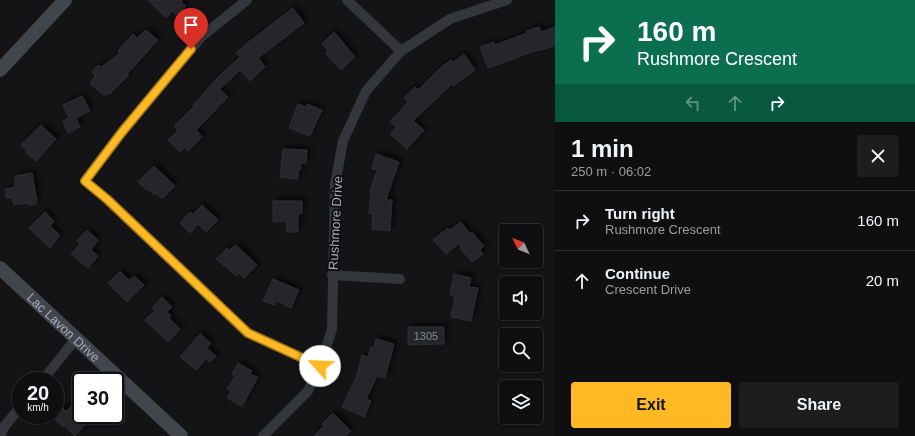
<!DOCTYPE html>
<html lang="en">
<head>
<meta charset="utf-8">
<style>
  body { margin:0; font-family:Helvetica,sans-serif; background:#1d1d1f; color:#f1f3f6; height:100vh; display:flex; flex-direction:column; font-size:15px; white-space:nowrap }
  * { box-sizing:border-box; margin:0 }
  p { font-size:13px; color:#9b9c9f }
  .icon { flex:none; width:22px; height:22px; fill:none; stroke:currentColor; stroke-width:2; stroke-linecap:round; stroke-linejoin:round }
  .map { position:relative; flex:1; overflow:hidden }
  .panel { display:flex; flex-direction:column; background:#0f0f11; width:360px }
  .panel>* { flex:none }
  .hud { background:#0b6e4f; color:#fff; overflow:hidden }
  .needle { width:26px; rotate:313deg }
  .tools { position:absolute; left:499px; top:224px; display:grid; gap:8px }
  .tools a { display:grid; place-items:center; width:44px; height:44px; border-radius:4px; background:#0f0f11; box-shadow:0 1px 3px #0004,0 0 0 1px #2f2f31; font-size:20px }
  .speed { position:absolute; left:12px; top:372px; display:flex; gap:8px; font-size:20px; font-weight:700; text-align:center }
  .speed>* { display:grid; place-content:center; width:52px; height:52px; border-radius:50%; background:#0f0f11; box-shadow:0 1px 3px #0004,0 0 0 1px #2f2f31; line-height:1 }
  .speed small { font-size:10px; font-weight:400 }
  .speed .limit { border:2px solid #111; border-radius:6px; background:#fff; color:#111 }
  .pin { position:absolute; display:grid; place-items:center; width:34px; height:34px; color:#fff; margin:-41px -17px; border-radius:50% 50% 50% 0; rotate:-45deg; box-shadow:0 0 4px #0007 }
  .pin .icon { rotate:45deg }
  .me { position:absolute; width:44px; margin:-22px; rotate:295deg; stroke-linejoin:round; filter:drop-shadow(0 0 3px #0008) }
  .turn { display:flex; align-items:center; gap:14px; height:84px; padding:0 16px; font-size:18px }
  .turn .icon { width:52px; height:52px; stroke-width:2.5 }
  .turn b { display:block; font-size:28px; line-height:34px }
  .lanes { display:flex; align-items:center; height:38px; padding:0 16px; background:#0003; justify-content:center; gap:20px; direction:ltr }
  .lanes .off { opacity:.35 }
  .round { display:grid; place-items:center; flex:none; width:42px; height:42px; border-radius:4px; background:#1d1d1f }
  .headline { display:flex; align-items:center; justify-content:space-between; height:68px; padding:0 16px }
  h1 { font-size:24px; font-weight:800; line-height:30px }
  .primary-button { display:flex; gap:8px; margin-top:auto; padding:8px 16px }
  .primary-button a { flex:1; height:46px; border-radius:4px; background:#ffb924; color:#111; font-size:16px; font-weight:800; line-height:46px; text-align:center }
  .primary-button a+a { background:#1d1d1f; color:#f1f3f6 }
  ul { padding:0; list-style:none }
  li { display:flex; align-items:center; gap:12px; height:60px; padding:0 16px; border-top:1px solid #2f2f31 }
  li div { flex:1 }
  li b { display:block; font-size:15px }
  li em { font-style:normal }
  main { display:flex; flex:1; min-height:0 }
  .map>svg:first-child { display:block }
  .building { fill:#27272b; stroke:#2e2e33; filter:url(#shadow) }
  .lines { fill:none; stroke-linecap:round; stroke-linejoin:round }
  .street { stroke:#35363c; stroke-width:10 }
  .secondary { stroke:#43454c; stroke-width:14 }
  .route-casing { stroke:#a67817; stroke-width:10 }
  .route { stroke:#ffb924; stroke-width:7 }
  .labels { text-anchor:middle; stroke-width:4; stroke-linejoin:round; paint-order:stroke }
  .number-label { font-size:11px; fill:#858994 }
  .street-label { font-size:13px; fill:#a5abb8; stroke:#0f0f12 }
</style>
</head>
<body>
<main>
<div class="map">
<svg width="555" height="436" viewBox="0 0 555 436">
  <defs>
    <filter id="shadow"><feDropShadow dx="3.5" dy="-3.5" stdDeviation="2" flood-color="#0009"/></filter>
  </defs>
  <rect width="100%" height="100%" fill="#141417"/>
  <!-- building -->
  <path class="building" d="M148,0H183L181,2L186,6L177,15L172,11L166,18Z
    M293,8L304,23L258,58L265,67L250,81L240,70L220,89L228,97L196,130L202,137L188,151L185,147L180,152L168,140L178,130L174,126L194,106L193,105L218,77L240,57L236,53L246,44Z
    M539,27L541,32L555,27V46L532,52L488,68L480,47L494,42L495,45L527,33L526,31Z
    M146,30L158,40L127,74L129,75L110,94L104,95L90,84L95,75L92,72L98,65L101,67L120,53L118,51L133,34L137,38Z
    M334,32L355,57L341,70L325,53L328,50L322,44Z
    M464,54L475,70L453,86L452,84L413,121L424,130L407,149L390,134L396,127L390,122L408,102L404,98L415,87L418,90L441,67L451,60L453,62Z
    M82,96L90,111L76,118L80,127L68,133L63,121L69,118L63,105Z
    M298,104L306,107L307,104L322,110L310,136L289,128Z
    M41,125L56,139L36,161L25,152L27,150L21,145Z
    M283,149L307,150L306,163H301V169H299L297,179L280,177Z
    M376,154L399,162L386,200H392L390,231L372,229L373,214H369L371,188L377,170L372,169Z
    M154,166L175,186L162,199L156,193L155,195L149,190L148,191L138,182Z
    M32,173L36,196L37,197L36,204L28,205V203L14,205L12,198H6L5,189L15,187V176Z
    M273,201H302V213L298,214V232H287L286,221L273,222Z
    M202,205L218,220L206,232L198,224L190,233L180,223L190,212L193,214Z
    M45,212L54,221L50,226L60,235L50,248L29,228Z
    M461,222L470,234L472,232L484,246L480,250L483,254L472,262L460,248L461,242L446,254L433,240L448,228L450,230Z
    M87,230L98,240L91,250L98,256L88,268L71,254L80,244L77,241Z
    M236,245L257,265L244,278L239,273L237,276L216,259L227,248L229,250Z
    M120,271L129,280L134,276L144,285L127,302L108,283Z
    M454,274L471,278L469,287L478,288L471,321L451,317L455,296L450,295Z
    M273,279L299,290L291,308L276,301L274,305L263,301Z
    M162,297L172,307L167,312L171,316L169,318L180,329L168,342L145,320L155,310L152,308Z
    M408,327H444V344L408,345Z
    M200,334L211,343L207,348L216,356L210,362L206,359L196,370L180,357Z
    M376,339L394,344L385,378L377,376L366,399L371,401L364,417L342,407L357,375L362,355L368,357L371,347L374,348Z
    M238,363L252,371L250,375L258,377L242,406L227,398L231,391L227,389L235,376L232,374Z
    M73,404L81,411V415H86L89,420L75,436L65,426L63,427L52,417L62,407L66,411Z
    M333,413L351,431L345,436H314L324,426L322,424Z"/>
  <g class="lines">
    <!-- street -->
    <path class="street" d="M247,0L201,37L122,132L85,181L108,200L248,333L320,366
      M347,0L401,51
      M332,275L400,279
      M42,381L74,341L73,336
      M0,436L4,427L21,406
      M263,436L308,391L320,366L332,329L335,185L343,141L366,91L401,51L450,19L507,0"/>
    <!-- secondary -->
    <g class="secondary">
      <path d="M0,70L65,0"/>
      <path id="s1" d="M0,268L181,436"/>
    </g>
  </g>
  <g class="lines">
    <!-- route casing -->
    <g class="route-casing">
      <path id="route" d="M191,49L122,132L85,181L108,200L248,333L320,366"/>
    </g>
    <!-- route -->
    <use href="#route" class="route"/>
  </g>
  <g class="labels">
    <!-- number labels -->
    <g class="number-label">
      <text x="426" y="340">1305</text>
    </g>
    <!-- street labels -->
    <g class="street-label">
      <text transform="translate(335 223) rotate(-87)" y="5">Rushmore Drive</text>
      <text dy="5" stroke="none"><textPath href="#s1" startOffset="87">Lac Lavon Drive</textPath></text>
    </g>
  </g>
</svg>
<div class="tools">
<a><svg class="needle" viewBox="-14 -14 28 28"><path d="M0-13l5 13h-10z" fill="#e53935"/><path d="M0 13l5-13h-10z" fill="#9b9c9f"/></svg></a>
<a><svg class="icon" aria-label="sound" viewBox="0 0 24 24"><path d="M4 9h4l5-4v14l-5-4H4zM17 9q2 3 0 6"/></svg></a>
<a><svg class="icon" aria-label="search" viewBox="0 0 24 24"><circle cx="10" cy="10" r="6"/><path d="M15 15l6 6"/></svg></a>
<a><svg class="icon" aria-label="layers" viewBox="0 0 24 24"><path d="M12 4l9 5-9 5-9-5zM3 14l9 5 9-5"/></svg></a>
</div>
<div class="speed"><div>20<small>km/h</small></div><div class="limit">30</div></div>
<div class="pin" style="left:191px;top:49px;background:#d93025"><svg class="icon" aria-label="arrive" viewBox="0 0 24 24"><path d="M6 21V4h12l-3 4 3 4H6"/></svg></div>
<svg class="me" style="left:320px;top:366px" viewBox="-20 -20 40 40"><circle r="19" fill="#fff"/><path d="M0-13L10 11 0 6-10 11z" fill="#ffb924"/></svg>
</div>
<section class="panel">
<div class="hud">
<div class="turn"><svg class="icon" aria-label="right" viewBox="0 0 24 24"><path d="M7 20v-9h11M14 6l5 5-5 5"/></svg><div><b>160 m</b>Rushmore Crescent</div></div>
<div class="lanes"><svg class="icon off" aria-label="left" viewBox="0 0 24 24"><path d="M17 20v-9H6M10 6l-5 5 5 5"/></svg><svg class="icon off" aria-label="ahead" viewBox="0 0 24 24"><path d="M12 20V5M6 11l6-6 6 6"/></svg><svg class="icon" aria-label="right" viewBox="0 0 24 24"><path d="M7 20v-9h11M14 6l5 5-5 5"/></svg></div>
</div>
<div class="headline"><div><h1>1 min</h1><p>250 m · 06:02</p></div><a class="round"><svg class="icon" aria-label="close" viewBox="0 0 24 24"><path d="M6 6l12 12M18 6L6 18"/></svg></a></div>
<ul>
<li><svg class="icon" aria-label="right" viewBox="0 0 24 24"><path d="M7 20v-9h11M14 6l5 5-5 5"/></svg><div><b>Turn right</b><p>Rushmore Crescent</p></div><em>160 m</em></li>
<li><svg class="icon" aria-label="ahead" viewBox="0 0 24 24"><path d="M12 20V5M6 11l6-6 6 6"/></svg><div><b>Continue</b><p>Crescent Drive</p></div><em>20 m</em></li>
</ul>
<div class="primary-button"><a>Exit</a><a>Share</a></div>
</section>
</main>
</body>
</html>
